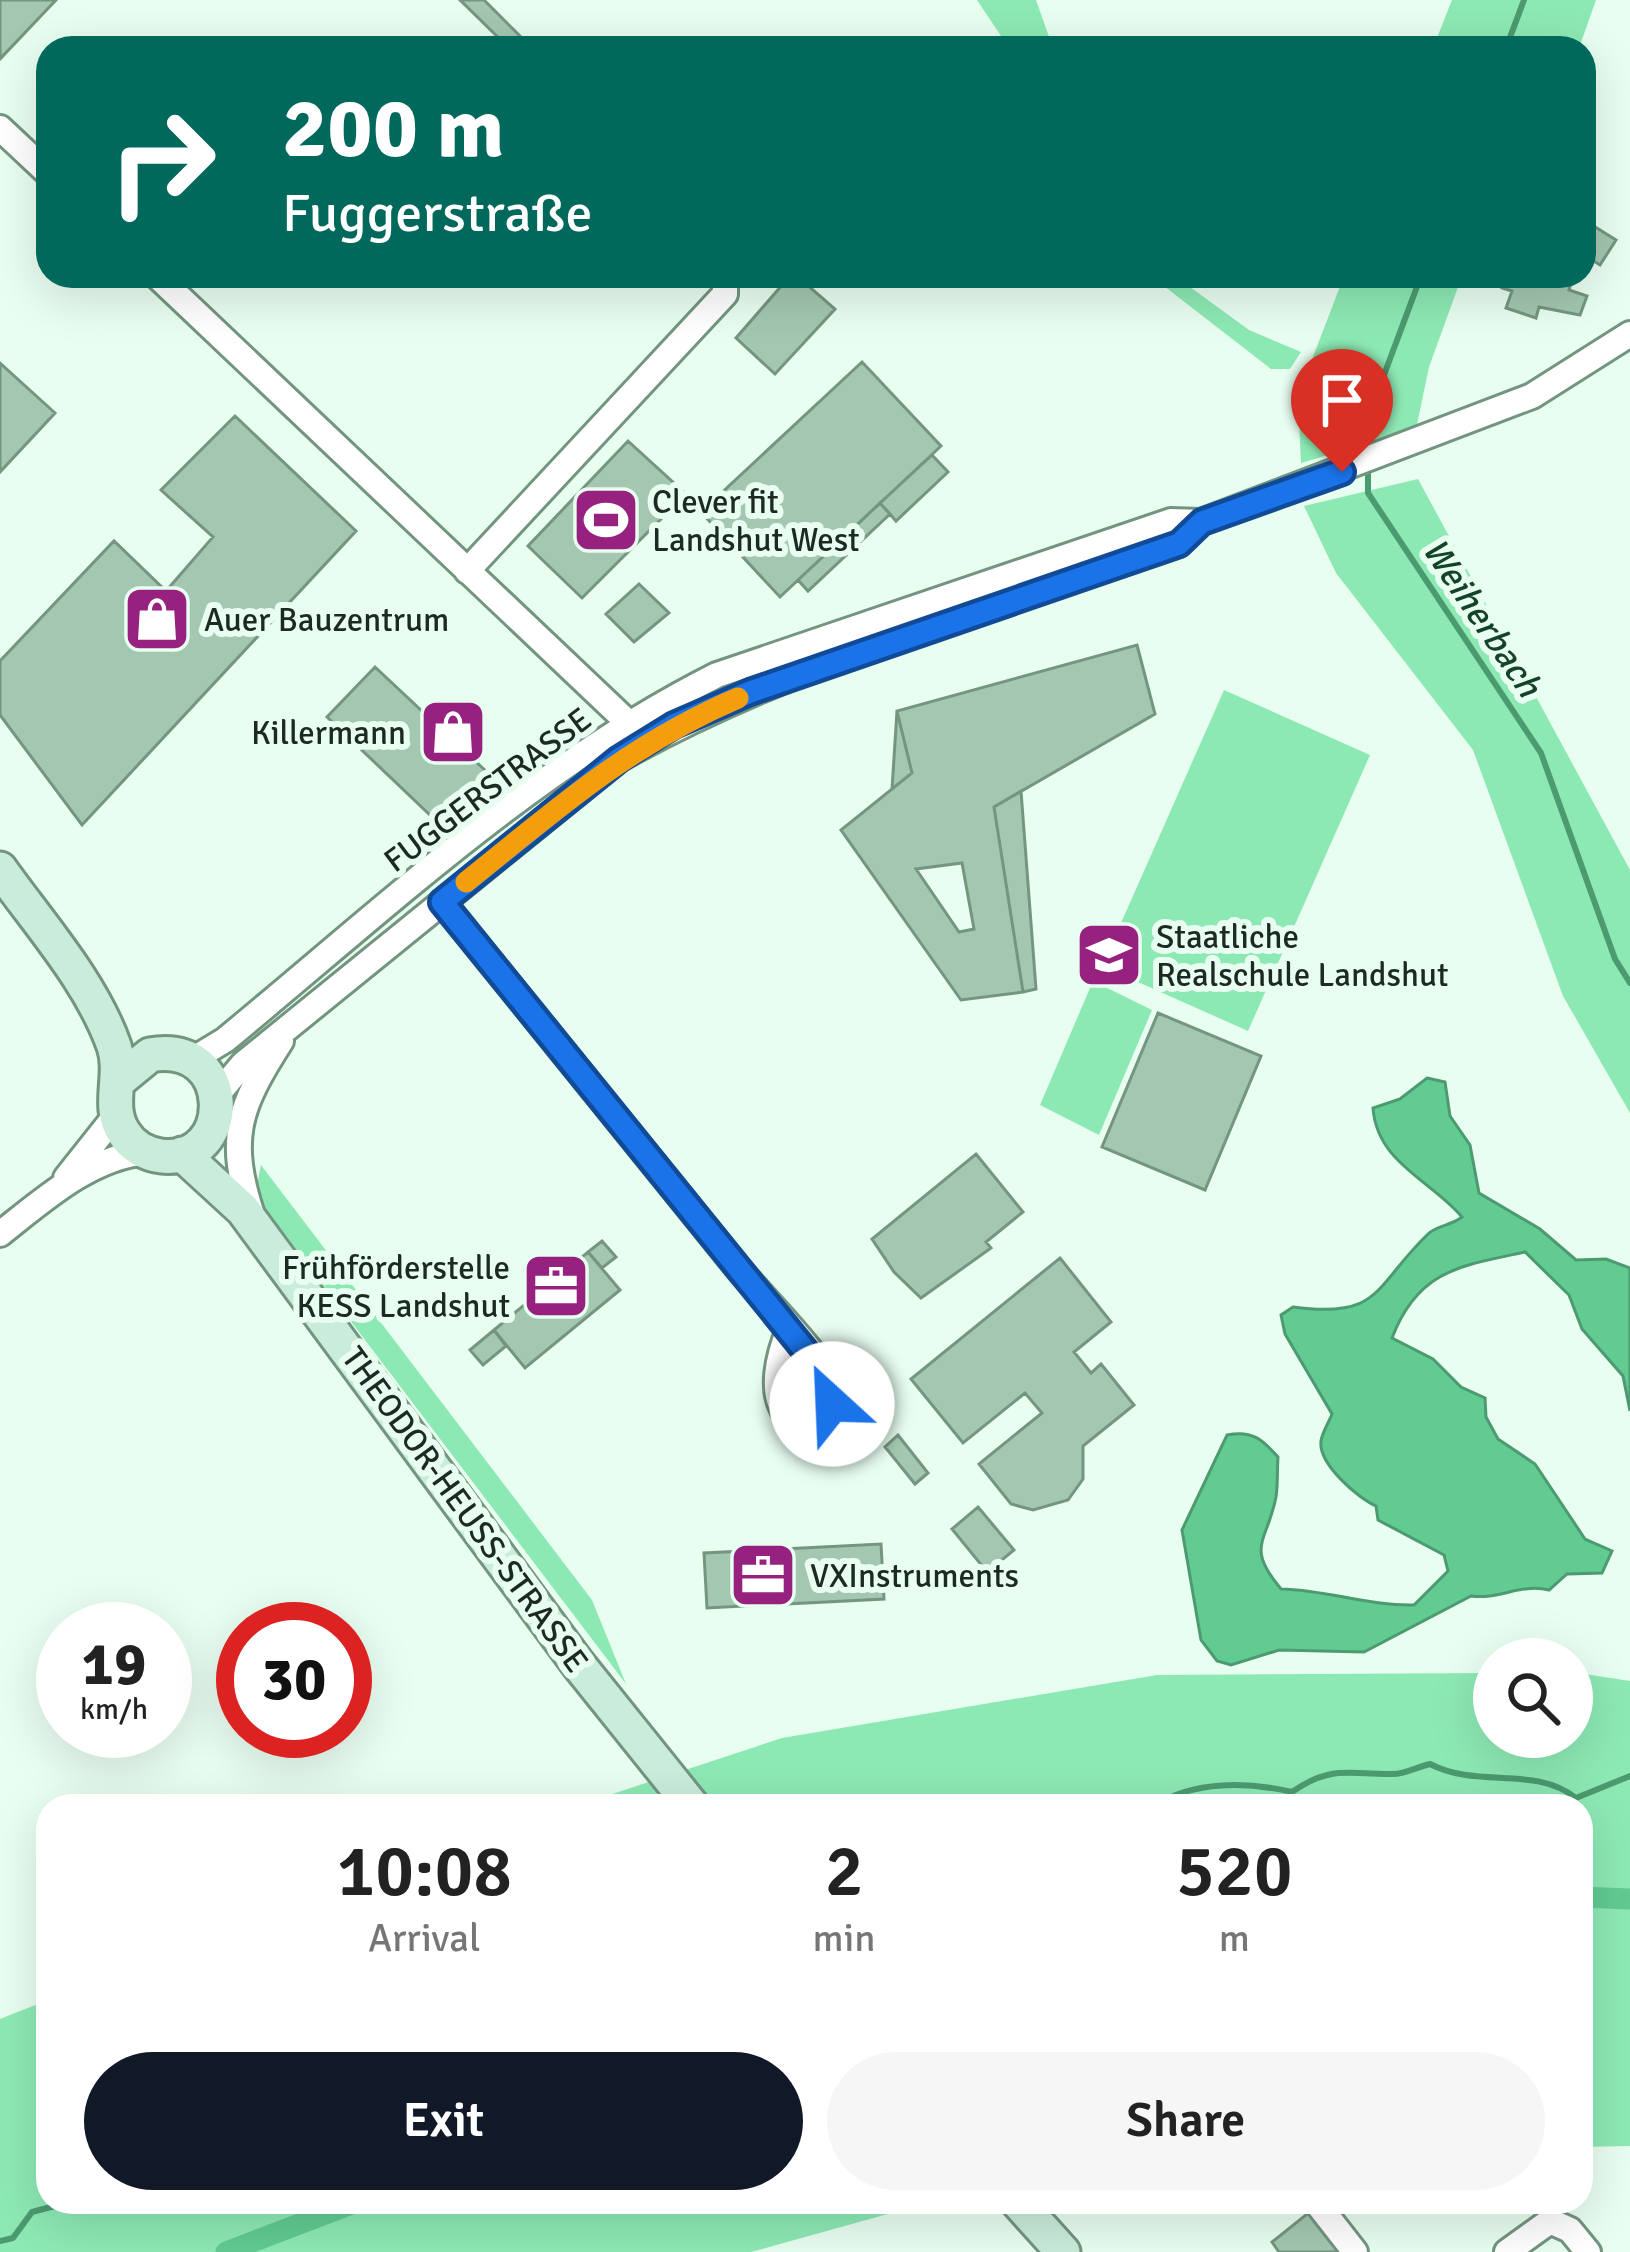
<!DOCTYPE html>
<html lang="en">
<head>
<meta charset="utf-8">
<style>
  body { margin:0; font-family:Signika,sans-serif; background:#f6f6f6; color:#222; height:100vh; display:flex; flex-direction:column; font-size:45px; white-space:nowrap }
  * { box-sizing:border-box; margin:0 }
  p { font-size:39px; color:#767676 }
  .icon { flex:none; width:66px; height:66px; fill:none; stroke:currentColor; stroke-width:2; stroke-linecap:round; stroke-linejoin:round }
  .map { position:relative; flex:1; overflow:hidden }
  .details { position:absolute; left:36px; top:1794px; width:1557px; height:420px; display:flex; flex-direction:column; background:#fff; border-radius:36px; box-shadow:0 12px 48px #0002 }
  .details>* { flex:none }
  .banner { position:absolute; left:36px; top:36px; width:1560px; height:252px; border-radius:36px; box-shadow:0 12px 48px #0002; background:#00695c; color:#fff; overflow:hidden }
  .fabs { position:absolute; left:1473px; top:1638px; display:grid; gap:24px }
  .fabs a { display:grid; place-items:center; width:120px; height:120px; border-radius:50%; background:#fff; box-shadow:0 12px 48px #0002; font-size:60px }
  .speed { position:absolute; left:36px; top:1602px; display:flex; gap:24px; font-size:60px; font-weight:700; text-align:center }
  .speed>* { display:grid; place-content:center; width:156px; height:156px; border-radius:50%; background:#fff; box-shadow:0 12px 48px #0002; line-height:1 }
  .speed small { font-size:30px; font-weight:400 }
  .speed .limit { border:18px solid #d22; background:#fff; color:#111 }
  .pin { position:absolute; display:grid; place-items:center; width:102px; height:102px; color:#fff; margin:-123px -51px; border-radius:50% 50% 50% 0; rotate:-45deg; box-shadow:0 0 12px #0007 }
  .pin .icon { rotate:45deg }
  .me { position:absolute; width:132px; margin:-66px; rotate:335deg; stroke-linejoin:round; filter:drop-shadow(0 0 9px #0008) }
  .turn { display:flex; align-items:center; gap:42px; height:252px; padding:0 48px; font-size:54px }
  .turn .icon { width:156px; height:156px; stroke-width:2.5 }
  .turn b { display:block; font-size:84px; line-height:102px }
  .eta { display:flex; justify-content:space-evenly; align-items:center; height:204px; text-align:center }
  .eta b { font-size:72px; font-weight:600; line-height:84px }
  .primary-button { display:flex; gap:24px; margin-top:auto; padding:24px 48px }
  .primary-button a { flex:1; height:138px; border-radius:72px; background:#111827; color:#fff; font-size:48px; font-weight:600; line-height:138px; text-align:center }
  .primary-button a+a { background:#f6f6f6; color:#222 }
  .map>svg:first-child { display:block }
  .green { fill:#8de9b4 }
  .water { fill:#61cb92; stroke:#4c9b70; stroke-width:3 }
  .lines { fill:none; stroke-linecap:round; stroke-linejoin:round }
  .stream { stroke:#4c9b70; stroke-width:6 }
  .canal { stroke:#61cb92; stroke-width:21 }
  .building { fill:#a3c7b1; stroke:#749681; stroke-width:3; fill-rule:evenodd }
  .street-casing { stroke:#739580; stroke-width:30 }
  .secondary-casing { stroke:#739580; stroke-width:39 }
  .street { stroke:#fff; stroke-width:24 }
  .secondary { stroke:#caecda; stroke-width:33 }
  .route-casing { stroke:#114b97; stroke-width:30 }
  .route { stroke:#1a73e8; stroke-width:21 }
  .slow { stroke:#f59e0b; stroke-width:21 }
  .labels { text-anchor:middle; stroke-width:12; stroke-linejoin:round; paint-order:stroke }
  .poi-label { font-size:33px; fill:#1c2a21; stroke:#e8fef0; text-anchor:start }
  .street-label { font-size:33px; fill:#1c2a21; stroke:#e8fef0 }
  .water-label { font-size:36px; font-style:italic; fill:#15422b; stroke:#e8fef0 }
</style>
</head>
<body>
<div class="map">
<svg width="1630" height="2252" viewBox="0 0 1630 2252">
  <rect width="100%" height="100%" fill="#e8fef0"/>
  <!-- green -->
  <path class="green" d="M977,0H1036L1053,48H1009Z
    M1452,0H1596L1579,48H1433Z
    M1151,276H1175L1249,330L1301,352L1290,369H1271Z
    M1344,276H1462L1429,367L1416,429L1301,463L1298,396Z
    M1418,479L1630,870V1113L1563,996L1473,750L1336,573L1304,506Z
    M1224,690L1370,755L1248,1031L1102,966Z
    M1093,981L1152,1010L1099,1135L1040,1105Z
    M261,1165L592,1600L626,1684L255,1195Z
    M799,1369L813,1394L806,1405H795L789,1396L792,1373Z
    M1572,1672L1630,1681V2146L1581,2147V1806H576L782,1738L1157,1675L1494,1673V1737H1572Z
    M48,2000V2202H931L751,2252H0V2019Z"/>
  <!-- water -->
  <path class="water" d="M1427,1078L1445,1082L1450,1116L1470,1145L1479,1193L1540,1229L1576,1260L1606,1259L1630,1268V1411L1623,1376L1582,1329L1569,1295L1525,1252C1460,1266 1418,1270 1392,1338L1433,1359L1461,1387L1485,1398L1486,1417L1498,1439L1535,1464L1585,1539L1612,1551L1602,1573L1567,1574L1549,1590C1521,1583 1499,1600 1471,1596L1364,1652L1279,1650L1231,1665L1217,1661L1201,1640L1182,1530L1227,1435C1252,1430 1262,1439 1278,1457C1277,1470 1278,1484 1276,1497C1267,1543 1245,1546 1281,1589C1328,1590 1367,1606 1414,1605L1448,1571L1444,1555L1378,1520L1376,1506C1358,1498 1318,1464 1321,1441C1322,1433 1329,1422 1332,1414L1285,1334L1281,1315L1293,1307C1382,1319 1373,1287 1428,1234C1437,1225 1451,1226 1462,1217C1431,1180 1377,1163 1373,1108L1400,1099Z"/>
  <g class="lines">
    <!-- stream -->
    <path class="stream" d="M1506,48L1524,0
      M1368,450L1381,383L1421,276
      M1368,469V493L1541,753L1615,959L1630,983
      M1155,1806C1193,1780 1249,1782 1292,1792C1332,1764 1351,1775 1393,1774C1405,1774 1417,1767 1430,1764C1478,1789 1534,1765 1576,1798L1630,1776
      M0,2241L13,2238L32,2212L70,2202"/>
    <!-- canal -->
    <path class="canal" d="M1581,1897L1630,1899
      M226,2252L357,2202"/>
  </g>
  <!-- building -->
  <path class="building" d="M0,0H56L0,59Z
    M460,0H484L525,41L509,48Z
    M1584,220L1616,240L1600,265L1584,255Z
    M790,276H797L835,309L775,374L736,338Z
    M1506,276H1573L1569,290L1587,296L1580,315L1539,307L1536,318L1506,308L1512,291L1502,288Z
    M862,362L941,446L780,597L701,512Z
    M0,363L55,413L0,472Z
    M235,416L356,531L82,825L0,715V661L114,541L166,591L213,537L161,490Z
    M628,441L686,494L582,598L528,546Z
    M932,455L948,472L896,521L880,503Z
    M880,503L890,514L808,591L798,580Z
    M639,584L669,613L634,642L606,614Z
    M1137,645L1155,714L994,807L1023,992L961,1000L841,830L912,773L897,711ZM962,863L974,929L959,932L916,869Z
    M375,667L488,773L430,815L327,717Z
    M897,711L912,773L892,789Z
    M1021,791L1036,989L1023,992L994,807Z
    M1158,1013L1261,1056L1205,1190L1102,1147Z
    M976,1154L1023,1212L986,1242L991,1248L921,1298L894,1272L872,1239Z
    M602,1241L616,1257L602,1268L588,1252Z
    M588,1252L620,1290L525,1368L494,1330Z
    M1060,1258L1111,1322L1074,1352L1091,1373L1101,1364L1134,1405L1083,1446V1479L1068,1500L1033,1510L1011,1504L979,1464L1042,1413L1025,1393L963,1443L911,1379Z
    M494,1330L506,1346L483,1365L470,1350Z
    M898,1435L928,1473L915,1484L885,1447Z
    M978,1507L1014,1550L987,1572L952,1529Z
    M881,1544L884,1599L707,1608L704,1553Z
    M1312,2210L1345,2252H1279L1272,2242Z"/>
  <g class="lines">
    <!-- street casing -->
    <g class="street-casing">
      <path id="street" d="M0,128L48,173
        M157,276L639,733
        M467,571L725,294V276
        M442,902C540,1024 639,1145 737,1267C766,1302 824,1356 838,1397L812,1417L786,1414C769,1392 779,1354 789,1330
        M187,1057H197L225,1040C383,910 534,767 717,675L1171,521L1201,522
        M217,1095L243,1064L619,759C791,661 991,609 1179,544L1201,522L1532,396L1630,334
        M66,1178L116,1115
        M252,1215C227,1138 238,1108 281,1041
        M0,1234C42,1201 90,1157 146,1152
        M1316,2202L1355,2252
        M1507,2252L1550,2221L1570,2230L1588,2252"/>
    </g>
    <!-- secondary casing -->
    <g class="secondary-casing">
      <path id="secondary" d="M0,869C39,924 91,981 114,1046C124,1076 106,1106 124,1133C132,1146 146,1154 161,1156C236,1165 237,1039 150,1055L122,1078
        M182,1154L243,1210L578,1664L692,1806
        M1018,2202L1063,2252"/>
    </g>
    <!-- street -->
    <use href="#street" class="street"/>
    <!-- secondary -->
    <use href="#secondary" class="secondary"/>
  </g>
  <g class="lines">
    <!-- route casing -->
    <g class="route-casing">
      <path id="route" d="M832,1404L838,1397L833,1385L442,902L619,759L674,725L750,692L1179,544L1202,522L1342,472"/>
    </g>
    <!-- route -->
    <use href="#route" class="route"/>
    <!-- slow -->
    <path class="slow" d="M466,882C557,809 628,745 738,698"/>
  </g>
  <!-- icons -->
  <defs>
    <g id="stadium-square" transform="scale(3.45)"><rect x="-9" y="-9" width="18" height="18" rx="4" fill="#96217e" stroke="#e8fef0"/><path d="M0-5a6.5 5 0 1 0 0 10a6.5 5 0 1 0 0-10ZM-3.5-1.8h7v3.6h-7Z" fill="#fff"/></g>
    <g id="shop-square" transform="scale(3.45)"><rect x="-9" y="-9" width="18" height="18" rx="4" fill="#96217e" stroke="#e8fef0"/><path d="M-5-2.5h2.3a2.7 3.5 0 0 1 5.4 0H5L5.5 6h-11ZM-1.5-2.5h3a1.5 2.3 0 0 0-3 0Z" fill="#fff"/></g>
    <g id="school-square" transform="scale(3.45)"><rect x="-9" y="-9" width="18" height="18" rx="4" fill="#96217e" stroke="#e8fef0"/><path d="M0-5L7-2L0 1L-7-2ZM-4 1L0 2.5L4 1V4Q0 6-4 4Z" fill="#fff"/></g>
    <g id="office-square" transform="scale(3.45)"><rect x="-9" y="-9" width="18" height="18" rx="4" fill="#96217e" stroke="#e8fef0"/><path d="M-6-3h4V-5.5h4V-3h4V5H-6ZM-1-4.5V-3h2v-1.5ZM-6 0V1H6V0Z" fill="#fff"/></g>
  </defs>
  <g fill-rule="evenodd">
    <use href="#stadium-square" x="606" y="520"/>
    <use href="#shop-square" x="157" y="619"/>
    <use href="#shop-square" x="453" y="732"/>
    <use href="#school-square" x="1109" y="955"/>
    <use href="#office-square" x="556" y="1286"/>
    <use href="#office-square" x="763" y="1575"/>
  </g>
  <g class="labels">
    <!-- poi labels -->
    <g class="poi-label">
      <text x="652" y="513">Clever fit<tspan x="652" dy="38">Landshut West</tspan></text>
      <text x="204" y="631">Auer Bauzentrum</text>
      <text x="406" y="744" text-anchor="end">Killermann</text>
      <text x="1156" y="948">Staatliche<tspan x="1156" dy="38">Realschule Landshut</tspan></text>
      <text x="510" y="1279" text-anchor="end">Frühförderstelle<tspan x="510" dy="38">KESS Landshut</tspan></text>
      <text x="810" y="1587">VXInstruments</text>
    </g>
    <!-- street labels -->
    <g class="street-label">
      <text transform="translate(487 789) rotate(-37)" y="12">FUGGERSTRASSE</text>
      <text transform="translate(466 1509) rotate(54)" y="12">THEODOR-HEUSS-STRASSE</text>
    </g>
    <!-- water labels -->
    <g class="water-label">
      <text transform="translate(1483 617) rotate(56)" y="13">Weiherbach</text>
    </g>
  </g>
</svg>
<div class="fabs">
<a><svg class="icon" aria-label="search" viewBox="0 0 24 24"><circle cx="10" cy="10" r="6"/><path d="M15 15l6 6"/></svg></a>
</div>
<div class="speed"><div>19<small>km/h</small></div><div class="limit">30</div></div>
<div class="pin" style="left:1342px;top:472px;background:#d93025"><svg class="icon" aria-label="arrive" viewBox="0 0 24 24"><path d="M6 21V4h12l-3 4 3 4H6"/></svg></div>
<svg class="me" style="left:832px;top:1404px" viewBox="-20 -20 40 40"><circle r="19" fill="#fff"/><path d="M0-13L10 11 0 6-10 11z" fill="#1a73e8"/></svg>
<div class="banner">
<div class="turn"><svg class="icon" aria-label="right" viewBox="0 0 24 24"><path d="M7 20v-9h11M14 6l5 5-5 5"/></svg><div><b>200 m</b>Fuggerstraße</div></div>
</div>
<section class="details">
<div class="eta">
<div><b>10:08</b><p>Arrival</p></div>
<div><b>2</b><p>min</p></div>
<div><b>520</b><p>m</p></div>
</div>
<div class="primary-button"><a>Exit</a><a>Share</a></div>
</section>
</div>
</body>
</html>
